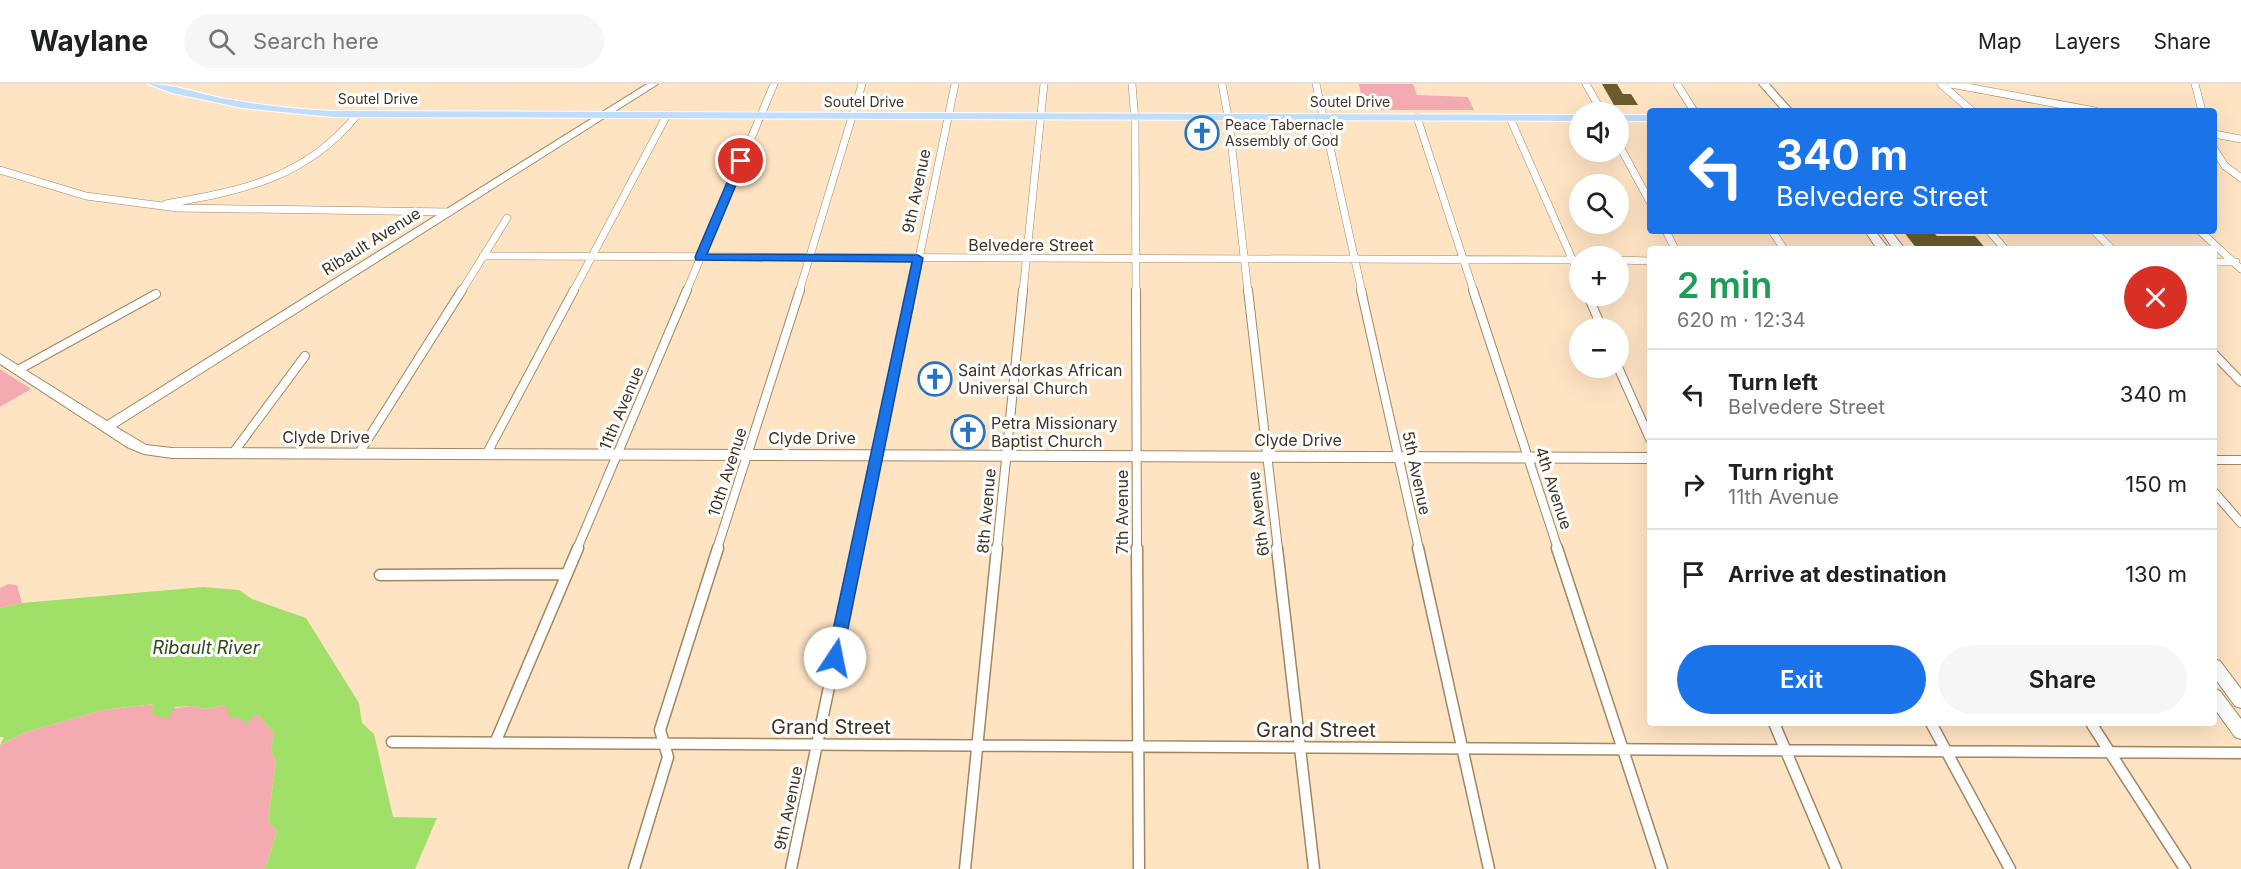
<!DOCTYPE html>
<html lang="en">
<head>
<meta charset="utf-8">
<style>
  body { margin:0; font-family:Inter,sans-serif; background:#f6f6f6; color:#202124; height:100vh; display:flex; flex-direction:column; font-size:22px; white-space:nowrap }
  * { box-sizing:border-box; margin:0 }
  p { font-size:20px; color:#757577 }
  .icon { flex:none; width:33px; height:33px; fill:none; stroke:currentColor; stroke-width:2; stroke-linecap:round; stroke-linejoin:round }
  .map { position:relative; flex:1; overflow:hidden }
  .details { position:absolute; left:1647px; top:162px; width:570px; height:480px; display:flex; flex-direction:column; background:#fff; border-radius:6px; box-shadow:0 6px 24px #0002 }
  .details>* { flex:none }
  .top-card { position:absolute; left:1647px; top:24px; width:570px; height:126px; border-radius:6px; box-shadow:0 6px 24px #0002; background:#1a73e8; color:#fff; overflow:hidden }
  .buttons { position:absolute; left:1569px; top:18px; display:grid; gap:12px }
  .buttons a { display:grid; place-items:center; width:60px; height:60px; border-radius:50%; background:#fff; box-shadow:0 6px 24px #0002; font-size:30px }
  .pin { position:absolute; display:grid; place-items:center; width:51px; height:51px; color:#fff; margin:-26px; border:3px solid #fff; border-radius:50%; box-shadow:0 2px 6px #0007 }
  .me { position:absolute; width:66px; margin:-33px; rotate:11deg; stroke-linejoin:round; filter:drop-shadow(0 0 4px #0008) }
  .turn { display:flex; align-items:center; gap:21px; height:126px; padding:0 30px; font-size:27px }
  .turn .icon { width:78px; height:78px; stroke-width:2.5 }
  .turn b { display:block; font-size:42px; line-height:51px }
  .round { display:grid; place-items:center; flex:none; width:63px; height:63px; border-radius:32px; background:#f6f6f6 }
  .overview { display:flex; align-items:center; justify-content:space-between; height:102px; padding:0 30px }
  h1 { font-size:36px; font-weight:600; line-height:45px; color:#1e9e55 }
  .primary-button { display:flex; gap:12px; margin-top:auto; padding:12px 30px }
  .primary-button a { flex:1; height:69px; border-radius:36px; background:#1a73e8; color:#fff; font-size:24px; font-weight:600; line-height:69px; text-align:center }
  .primary-button a+a { background:#f6f6f6; color:#202124 }
  ul { padding:0; list-style:none }
  li { display:flex; align-items:center; gap:18px; height:90px; padding:0 30px; border-top:2px solid #e0e0e0 }
  li div { flex:1 }
  li b { display:block; font-size:22px }
  li em { font-style:normal }
  header { display:flex; align-items:center; gap:36px; box-sizing:border-box; height:84px; padding:0 30px; background:#fff; border-bottom:2px solid #e0e0e0 }
  header strong { font-size:28px }
  nav { display:flex; gap:33px; margin-inline-start:auto; font-size:21px }
  .search { width:420px; height:54px; background:#f6f6f6; display:flex; align-items:center; gap:15px; box-sizing:border-box; padding:0 21px; border-radius:33px; color:#757577; font-size:22px }
  .map>svg:first-child { display:block }
  .green { fill:#f4aab1 }
  .water { fill:#a0e068 }
  .building { fill:#6a5c2e }
  .lines { fill:none; stroke-linecap:round; stroke-linejoin:round }
  .street-far2-casing { stroke:#a3855f; stroke-width:8 }
  .street-far1-casing { stroke:#a3855f; stroke-width:10 }
  .street-casing { stroke:#a3855f; stroke-width:13 }
  .secondary-casing { stroke:#a3855f; stroke-width:2 }
  .primary-casing { stroke:#fff; stroke-width:2 }
  .street-far2 { stroke:#fff; stroke-width:7 }
  .street-far1 { stroke:#fff; stroke-width:8 }
  .street { stroke:#fff; stroke-width:10 }
  .secondary { fill:#fff; fill-rule:evenodd }
  .primary { fill:#bfddff; fill-rule:evenodd }
  .route { fill:#1a73e8; stroke:#114b97; stroke-width:1.5 }
  .labels { text-anchor:middle; stroke-width:6; stroke-linejoin:round; paint-order:stroke }
  .far-street-label { font-size:14px; fill:#403323; stroke:#fff }
  .far-poi-label { font-size:14px; fill:#403323; stroke:#fff; text-anchor:start }
  .street-label { font-size:16px; fill:#403323; stroke:#fff }
  .poi-label { font-size:16px; fill:#403323; stroke:#fff; text-anchor:start }
  .water-label { font-size:18px; font-style:italic; fill:#2e4717; stroke:#fff }
  .near-street-label { font-size:20px; fill:#403323; stroke:#fff }
</style>
</head>
<body>
<header>
<strong>Waylane</strong>
<div class="search"><svg class="icon" aria-label="search" viewBox="0 0 24 24"><circle cx="10" cy="10" r="6"/><path d="M15 15l6 6"/></svg>Search here</div>
<nav><a>Map</a><a>Layers</a><a>Share</a></nav>
</header>
<div class="map">
<svg width="2241" height="785" viewBox="0 0 2241 785">
  <rect width="100%" height="100%" fill="#ffe4c4"/>
  <!-- green -->
  <path class="green" d="M1359,0H1413L1417,11L1468,13L1474,26H1364Z
    M0,285L31,305L0,323Z
    M8,500L17,501L22,519L0,524V504Z
    M155,620L151,627L193,622L205,625L225,621L257,630L274,649L271,667L276,677L268,737L277,747L265,785H0V661L26,648L103,626Z"/>
  <!-- water -->
  <path class="water" d="M203,503L239,506L252,515L306,534L359,619L362,639L374,650L393,733L437,734L415,785H265L277,747L268,737L276,677L271,667L274,649L257,630L246,640L241,635L230,633L225,621L205,625L193,622L175,623L168,634L157,632L151,627L154,620L103,626L26,648L0,661L4,653H0V524L22,519Z"/>
  <!-- building -->
  <path class="building" d="M1602,0H1617L1623,10H1631L1638,21H1614Z
    M1903,147H1932L1937,152H1975L1986,165H1917Z
    M927,284H942L939,300L925,299Z
    M954,335H972V341H985L983,354H952Z"/>
  <g class="lines">
    <!-- street-far2 casing -->
    <g class="street-far2-casing">
      <path id="street-far2" d="M1132,0L1135,38L1136,208
        M1222,0L1229,38L1248,208
        M1316,0L1362,208
        M1586,0L1602,28
        M1677,0L1694,27
        M1941,0L1972,27
        M1951,0L2095,27
        M2195,0L2202,27
        M1417,33L1474,208
        M1510,34L1580,193
        M2214,50L2241,55
        M1618,59L1650,118
        M2214,65L2225,82L2241,94
        M0,86L86,112L178,124L449,128
        M166,120C243,106 305,95 357,31
        M1666,147L1675,165
        M1772,147L1784,165
        M1989,147L2005,165
        M2094,147L2112,165
        M2200,147L2241,185
        M483,172L1580,176
        M1618,176L1650,177
        M2214,178H2236
        M461,208L507,134
        M573,208L667,31
        M686,208L774,0
        M799,208L862,0
        M912,208L955,0
        M1023,208L1044,0"/>
    </g>
    <!-- street-far1 casing -->
    <g class="street-far1-casing">
      <path id="street-far1" d="M1136,206L1137,465
        M1248,206L1278,465
        M1361,206L1419,465
        M1473,206L1558,465
        M1588,212L1602,244
        M2214,270L2241,298
        M1618,283L1650,355
        M18,286L156,210
        M233,369L305,272
        M359,369L462,206
        M487,369L574,206
        M2214,376H2241
        M2214,408L2241,439
        M577,465L687,206
        M717,465L800,206
        M858,465L912,206
        M997,465L1023,206"/>
    </g>
    <!-- street casing -->
    <g class="street-casing">
      <path id="street" d="M1137,464L1139,785
        M1277,464L1314,785
        M1418,464L1489,785
        M1557,464L1662,785
        M380,491L566,490
        M1774,639L1836,785
        M1931,639L2010,785
        M2091,639L2185,785
        M392,658L2241,669
        M495,659L578,464
        M634,785L668,673L660,646L718,464
        M791,785L858,464
        M965,785L997,464"/>
    </g>
    <!-- secondary casing -->
    <g class="secondary-casing">
      <path id="secondary" d="M647,0H658L116,343L146,361L172,364L1650,369V379L172,374L144,370L127,363L0,280V270L107,337Z
        M1759,0H1769L1793,27H1783Z
        M1865,147H1875L1889,165H1877Z
        M1881,147H1891L1905,165H1893Z
        M2214,575L2220,577L2241,605V624L2235,622L2214,593Z
        M2214,605L2220,607L2241,635V655L2235,653L2214,624Z"/>
    </g>
    <!-- primary casing -->
    <g class="primary-casing">
      <path id="primary" d="M148,0C173,0 197,9 221,14C258,21 295,25 333,27L1580,31V37L333,33L242,24L172,9Z
        M1618,31H1650V37H1618Z"/>
    </g>
    <!-- street-far2 -->
    <use href="#street-far2" class="street-far2"/>
    <!-- street-far1 -->
    <use href="#street-far1" class="street-far1"/>
    <!-- street -->
    <use href="#street" class="street"/>
    <!-- secondary -->
    <use href="#secondary" class="secondary"/>
    <!-- primary -->
    <use href="#primary" class="primary"/>
  </g>
  <!-- route -->
  <path class="route" d="M737,75L746,77L707,170L918,171L923,174L842,574L840,578L835,580L829,578L827,574L912,178L696,176L695,173Z"/>
  <!-- icons -->
  <defs>
    <g id="church-ring" transform="scale(1.725)"><circle r="9.5" fill="#fff" stroke="#2573c2" stroke-width="1.5"/><path d="M-1.2-6h2.4v3.5h3.3v2.4h-3.3V6h-2.4V-.1h-3.3v-2.4h3.3Z" fill="#2573c2"/></g>
  </defs>
  <g fill-rule="evenodd">
    <use href="#church-ring" x="1202" y="49"/>
    <use href="#church-ring" x="935" y="295"/>
    <use href="#church-ring" x="968" y="348"/>
  </g>
  <g class="labels">
    <!-- far-street labels -->
    <g class="far-street-label">
      <text x="378" y="20">Soutel Drive</text>
      <text x="864" y="23">Soutel Drive</text>
      <text x="1350" y="23">Soutel Drive</text>
    </g>
    <!-- far-poi labels -->
    <g class="far-poi-label">
      <text x="1225" y="46">Peace Tabernacle<tspan x="1225" dy="16">Assembly of God</tspan></text>
    </g>
    <!-- street labels -->
    <g class="street-label">
      <text transform="translate(916 107) rotate(-78)" y="6">9th Avenue</text>
      <text transform="translate(371 157) rotate(-32)" y="6">Ribault Avenue</text>
      <text x="1031" y="167">Belvedere Street</text>
      <text transform="translate(621 324) rotate(-67)" y="6">11th Avenue</text>
      <text x="326" y="359">Clyde Drive</text>
      <text x="812" y="360">Clyde Drive</text>
      <text x="1298" y="362">Clyde Drive</text>
      <text transform="translate(727 388) rotate(-72)" y="6">10th Avenue</text>
      <text transform="translate(1417 389) rotate(78)" y="6">5th Avenue</text>
      <text transform="translate(1554 404) rotate(72)" y="6">4th Avenue</text>
      <text transform="translate(986 427) rotate(-85)" y="6">8th Avenue</text>
      <text transform="translate(1122 428) rotate(-90)" y="6">7th Avenue</text>
      <text transform="translate(1258 430) rotate(-97)" y="6">6th Avenue</text>
      <text transform="translate(788 724) rotate(-78)" y="6">9th Avenue</text>
    </g>
    <!-- poi labels -->
    <g class="poi-label">
      <text x="958" y="292">Saint Adorkas African<tspan x="958" dy="18">Universal Church</tspan></text>
      <text x="991" y="345">Petra Missionary<tspan x="991" dy="18">Baptist Church</tspan></text>
    </g>
    <!-- water labels -->
    <g class="water-label">
      <text x="206" y="570">Ribault River</text>
    </g>
    <!-- near-street labels -->
    <g class="near-street-label">
      <text x="831" y="650">Grand Street</text>
      <text x="1316" y="653">Grand Street</text>
    </g>
  </g>
</svg>
<div class="buttons">
<a><svg class="icon" aria-label="sound" viewBox="0 0 24 24"><path d="M4 9h4l5-4v14l-5-4H4zM17 9q2 3 0 6"/></svg></a>
<a><svg class="icon" aria-label="search" viewBox="0 0 24 24"><circle cx="10" cy="10" r="6"/><path d="M15 15l6 6"/></svg></a>
<a>+</a>
<a>−</a>
</div>
<div class="pin" style="left:741px;top:77px;background:#d93025"><svg class="icon" aria-label="arrive" viewBox="0 0 24 24"><path d="M6 21V4h12l-3 4 3 4H6"/></svg></div>
<svg class="me" style="left:835px;top:574px" viewBox="-20 -20 40 40"><circle r="19" fill="#fff"/><path d="M0-13L10 11 0 6-10 11z" fill="#1a73e8"/></svg>
<div class="top-card">
<div class="turn"><svg class="icon" aria-label="left" viewBox="0 0 24 24"><path d="M17 20v-9H6M10 6l-5 5 5 5"/></svg><div><b>340 m</b>Belvedere Street</div></div>
</div>
<section class="details">
<div class="overview"><div><h1>2 min</h1><p>620 m · 12:34</p></div><a class="round" style="background:#d93025;color:#fff"><svg class="icon" aria-label="close" viewBox="0 0 24 24"><path d="M6 6l12 12M18 6L6 18"/></svg></a></div>
<ul>
<li><svg class="icon" aria-label="left" viewBox="0 0 24 24"><path d="M17 20v-9H6M10 6l-5 5 5 5"/></svg><div><b>Turn left</b><p>Belvedere Street</p></div><em>340 m</em></li>
<li><svg class="icon" aria-label="right" viewBox="0 0 24 24"><path d="M7 20v-9h11M14 6l5 5-5 5"/></svg><div><b>Turn right</b><p>11th Avenue</p></div><em>150 m</em></li>
<li><svg class="icon" aria-label="arrive" viewBox="0 0 24 24"><path d="M6 21V4h12l-3 4 3 4H6"/></svg><div><b>Arrive at destination</b></div><em>130 m</em></li>
</ul>
<div class="primary-button"><a>Exit</a><a>Share</a></div>
</section>
</div>
</body>
</html>
